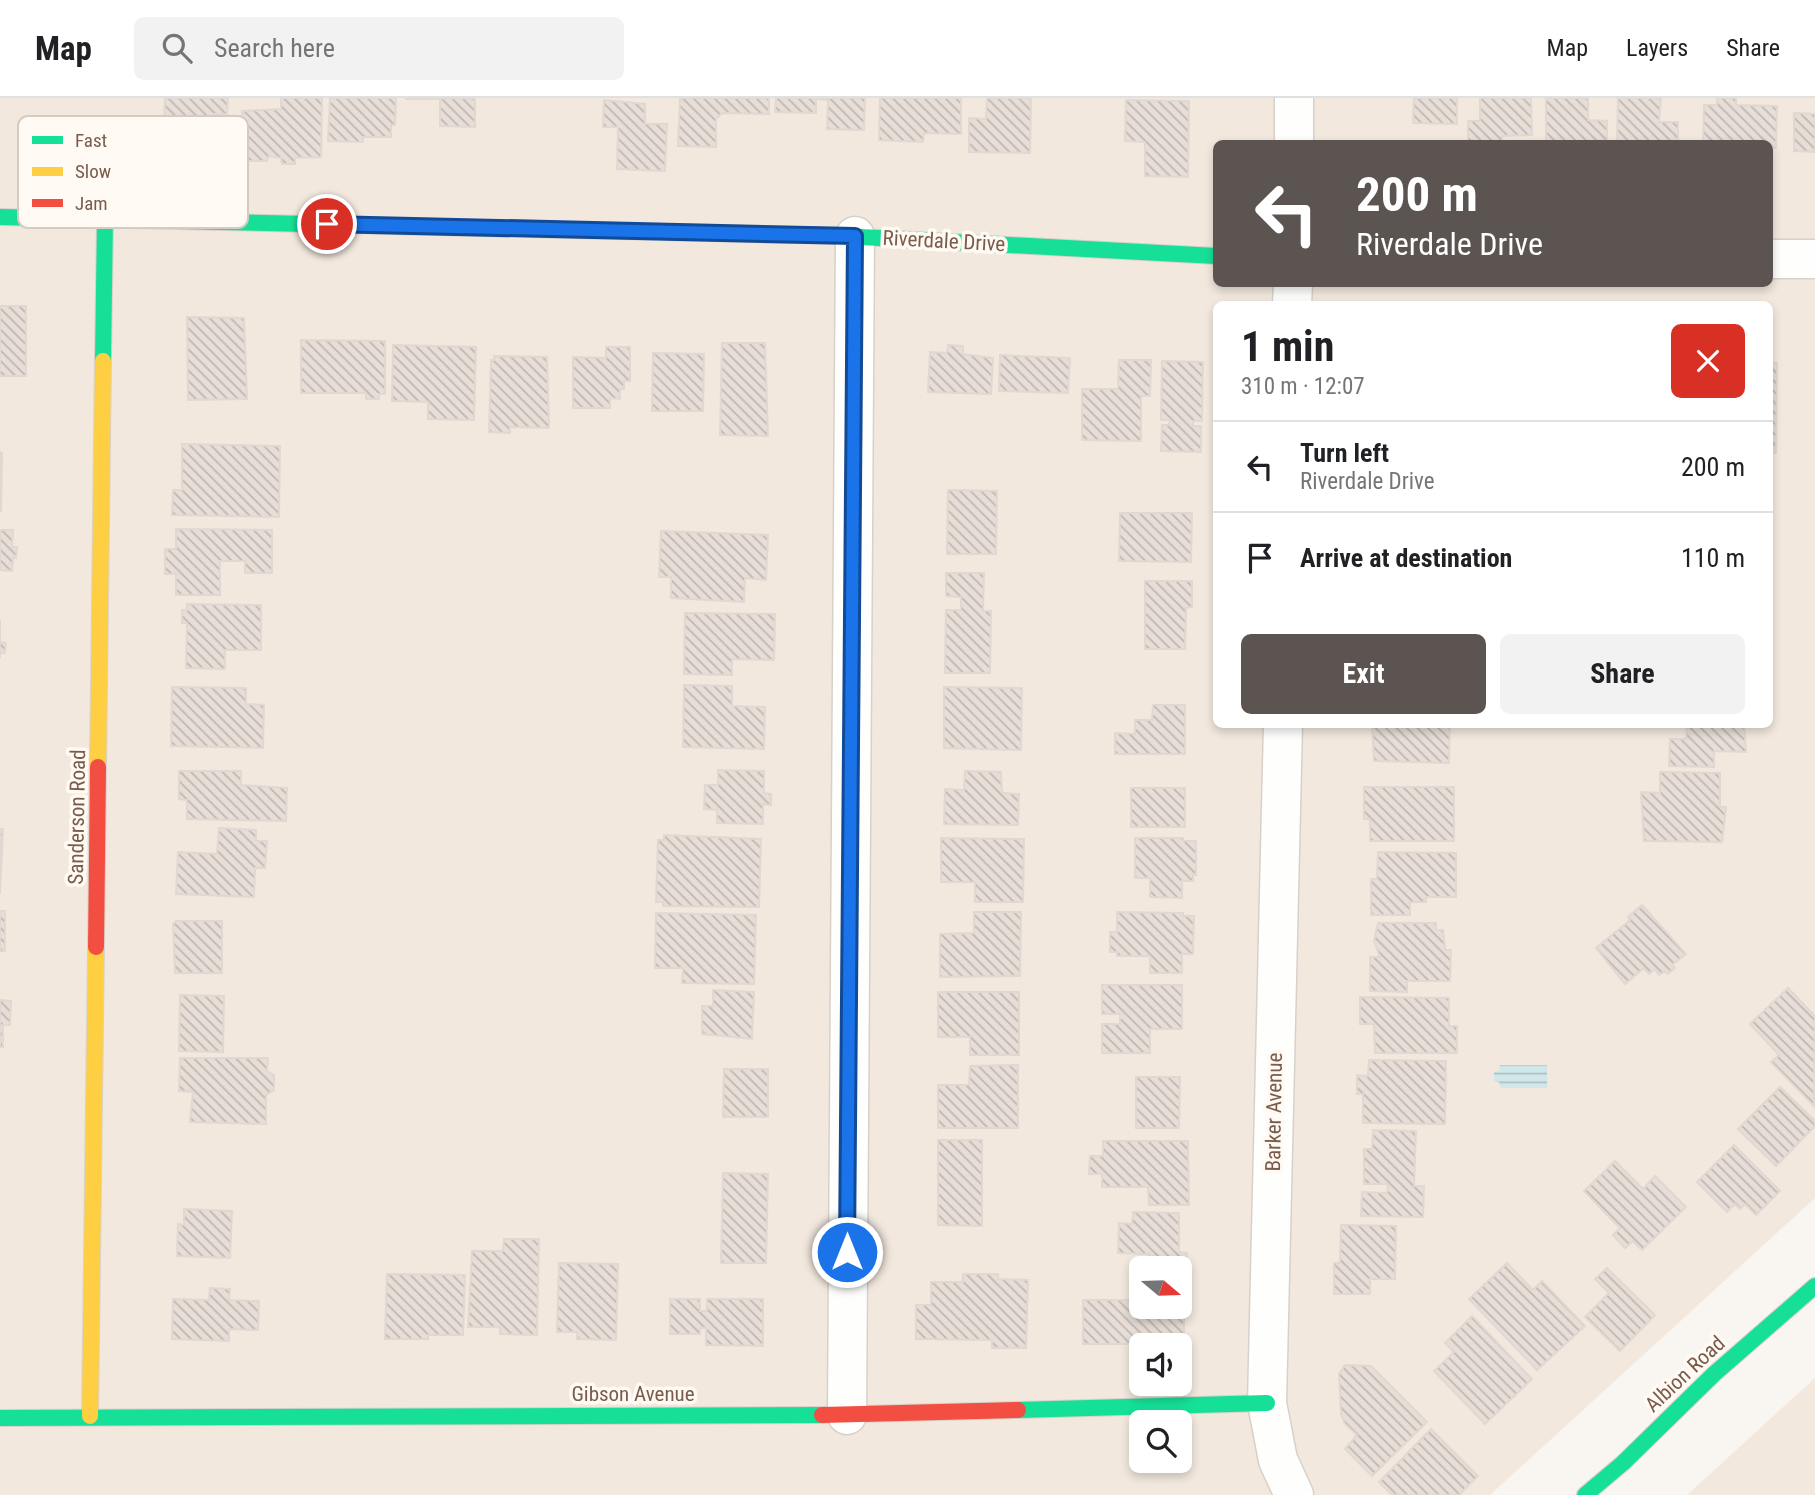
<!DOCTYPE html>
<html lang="en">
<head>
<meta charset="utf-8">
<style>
  body { margin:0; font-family:"Roboto Condensed",sans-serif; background:#f2f2f2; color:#202124; height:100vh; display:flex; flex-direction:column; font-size:26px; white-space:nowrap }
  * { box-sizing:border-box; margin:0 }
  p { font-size:23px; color:#757577 }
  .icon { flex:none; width:38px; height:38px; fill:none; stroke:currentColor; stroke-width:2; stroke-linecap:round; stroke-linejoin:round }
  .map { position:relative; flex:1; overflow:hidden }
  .panel { position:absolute; left:1213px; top:203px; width:560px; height:427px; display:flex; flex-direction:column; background:#fff; border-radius:10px; box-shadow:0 4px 10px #0003 }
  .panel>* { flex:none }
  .hud { position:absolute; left:1213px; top:42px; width:560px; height:147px; border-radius:10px; box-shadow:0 4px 10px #0003; background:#5c5450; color:#fff; overflow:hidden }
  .needle { width:46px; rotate:109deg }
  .controls { position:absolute; left:1129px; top:1158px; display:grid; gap:14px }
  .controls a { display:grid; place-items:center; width:63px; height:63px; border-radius:10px; background:#fff; box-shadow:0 4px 10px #0003; font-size:35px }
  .pin { position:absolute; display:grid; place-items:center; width:60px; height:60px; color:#fff; margin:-30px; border:4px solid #fff; border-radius:50%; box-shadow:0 2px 7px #0007 }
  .me { position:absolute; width:77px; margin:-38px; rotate:0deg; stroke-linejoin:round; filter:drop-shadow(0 0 5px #0008) }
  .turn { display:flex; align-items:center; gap:24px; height:147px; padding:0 28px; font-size:32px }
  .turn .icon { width:91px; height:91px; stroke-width:2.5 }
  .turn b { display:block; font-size:49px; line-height:60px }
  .round { display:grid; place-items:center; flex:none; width:74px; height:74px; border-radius:10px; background:#f2f2f2 }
  .headline { display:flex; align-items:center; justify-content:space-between; height:119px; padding:0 28px }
  h1 { font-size:42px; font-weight:700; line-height:52px }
  .primary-button { display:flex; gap:14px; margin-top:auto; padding:14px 28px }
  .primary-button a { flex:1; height:80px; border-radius:10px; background:#5c5450; color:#fff; font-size:28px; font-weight:700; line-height:80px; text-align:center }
  .primary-button a+a { background:#f2f2f2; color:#202124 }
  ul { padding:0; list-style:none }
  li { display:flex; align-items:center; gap:21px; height:91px; padding:0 28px; border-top:2px solid #e0e0e0 }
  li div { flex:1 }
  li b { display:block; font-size:26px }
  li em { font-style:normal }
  header { display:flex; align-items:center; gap:42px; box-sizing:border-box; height:98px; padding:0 35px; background:#fff; border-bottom:2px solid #e0e0e0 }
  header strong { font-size:33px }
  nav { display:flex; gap:38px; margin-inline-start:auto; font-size:24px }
  .search { width:490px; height:63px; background:#f2f2f2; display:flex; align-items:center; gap:18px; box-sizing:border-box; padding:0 24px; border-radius:10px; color:#757577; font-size:26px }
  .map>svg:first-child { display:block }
  .residential { fill:#f2e8de; fill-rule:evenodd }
  .water { fill:url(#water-rules) }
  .building { fill:url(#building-back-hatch); stroke:#e2d8d2; stroke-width:2 }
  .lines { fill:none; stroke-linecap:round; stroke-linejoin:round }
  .street-casing { stroke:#d7d1cb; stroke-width:41 }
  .fast-casing { stroke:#d9d2cb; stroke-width:18 }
  .slow-casing { stroke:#d9d2cb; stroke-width:18 }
  .jam-casing { stroke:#d9d2cb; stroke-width:18 }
  .street { stroke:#fefefd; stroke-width:38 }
  .fast { stroke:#16e098; stroke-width:16 }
  .slow { stroke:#ffcf43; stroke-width:16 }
  .jam { stroke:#f24e42; stroke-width:16 }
  .route-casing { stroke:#114b97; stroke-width:18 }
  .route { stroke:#1a73e8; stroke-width:12 }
  .labels { text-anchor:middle; stroke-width:7; stroke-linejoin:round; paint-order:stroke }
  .street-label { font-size:21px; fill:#7a5c4d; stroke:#fffaf3 }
  .key { fill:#fffaf3; stroke:#d7cbc1; stroke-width:2 }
  .key-label { font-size:19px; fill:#7a5c4d }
</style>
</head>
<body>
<header>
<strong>Map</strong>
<div class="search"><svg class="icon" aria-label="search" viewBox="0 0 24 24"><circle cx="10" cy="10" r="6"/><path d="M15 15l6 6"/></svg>Search here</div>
<nav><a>Map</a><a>Layers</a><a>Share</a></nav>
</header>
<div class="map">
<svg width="1815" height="1397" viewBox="0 0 1815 1397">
  <defs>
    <pattern id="water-rules" width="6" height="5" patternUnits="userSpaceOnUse" patternTransform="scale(1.75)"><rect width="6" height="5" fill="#d0e8ea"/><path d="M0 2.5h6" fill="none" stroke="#aebfc0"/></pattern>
    <pattern id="building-back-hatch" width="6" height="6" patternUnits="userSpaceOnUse" patternTransform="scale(1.75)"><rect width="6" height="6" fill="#e6ded7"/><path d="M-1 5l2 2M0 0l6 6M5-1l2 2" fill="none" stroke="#bfb7b1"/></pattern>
  </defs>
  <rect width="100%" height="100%" fill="#f9f5f0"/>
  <!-- residential -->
  <path class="residential" d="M0,0H1815V1100L1490,1397H0ZM1216,46H1769V186H1216ZM1216,206H1769V626H1216ZM1141,1171H1180V1209H1141ZM1141,1248H1180V1286H1141ZM1141,1325H1180V1363H1141Z
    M1815,1280V1397H1687Z"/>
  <!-- water -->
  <path class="water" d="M1500,967H1547V990H1501L1499,984L1494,983V974L1499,973Z"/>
  <!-- building -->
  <path class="building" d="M165,0H228L227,16H214L213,51L163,48Z
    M281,0H322L321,59L295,60V66H282L281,60L269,58L267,63H242V13L281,11Z
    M330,0H396L395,27H391V39H363V44L328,43Z
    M475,0V29L440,28V1H405Z
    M680,0H769V16L722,15L716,21V49L678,48Z
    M776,0H865L864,32L827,31L828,2L816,1V15L775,14Z
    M880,0H961V36L924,35L923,44L879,42Z
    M987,0H1031L1030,55L969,54V20L986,21Z
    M1414,0H1457V26L1413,25Z
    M1480,0H1531L1532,37L1502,38V46H1468V23H1480Z
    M1546,0H1588V22L1607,23V46H1546Z
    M1618,0H1661L1659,24H1678V46H1617Z
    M1717,0H1736V7L1777,8L1776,50H1769V46H1703L1704,7H1717Z
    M604,2L645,6V26H667L665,73L617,71L618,29H603Z
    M1126,2L1189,3L1188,79L1145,78V44L1125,43Z
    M1794,15L1815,16V54L1794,53Z
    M0,208H26V278H0Z
    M187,219L244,220L247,301L188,302Z
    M301,242L385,243V296H379V301H366V295H301Z
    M722,245H765L768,338L720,337Z
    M393,247L476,249L474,322L428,321V304L392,303Z
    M948,247L963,248V256L993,260L991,296L928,294L930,254L947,255Z
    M606,249H630V283H624V291H620V301L610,300V310H573V259L606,260Z
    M653,255L704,256L703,313H652Z
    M1000,257L1070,260L1068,295L999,293Z
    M494,258L547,259L549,330L510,329V335L489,334L491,262H494Z
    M1119,262H1151L1150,298H1141V343L1082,342V291H1118Z
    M1162,263L1203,264L1202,323H1193V328H1201V354L1161,353L1162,327H1169L1170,322H1161Z
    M1769,265H1777L1776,355H1769Z
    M182,346L280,348L279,419L172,417L173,392H182Z
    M0,354L2,355L1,413H0Z
    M948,392L997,393L996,456H947Z
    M1120,415H1192L1191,464L1119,463Z
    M176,431L272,432V475H245V463H220V497H176V476H165V451H176Z
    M0,432H13L12,449H17L16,460H13L12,473L0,472Z
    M661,433L768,437L766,482L745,480L744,504L671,500V479H659Z
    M946,475H984L983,513H991L990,575H945L946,512H961V499L946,498Z
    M1145,483H1192V509L1186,510L1185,551H1145Z
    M187,506L261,507V552H225V571L186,570L187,525H182V512H187Z
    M685,515L775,516L774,562L732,561V577L684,576Z
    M0,522V544L6,545L5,555H0V560Z
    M684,587L732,588V608L765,609L764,651L683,649Z
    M172,589L246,590V606L264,607L263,650L171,648Z
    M944,589L1022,590L1021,652L944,650Z
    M1153,607H1185V656H1115V635L1135,636V622H1152Z
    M1372,626H1450L1449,665L1374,663Z
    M1687,626H1744L1746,654L1714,653V669L1669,668L1670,641H1686Z
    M718,672L764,673V695L771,696V707L763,706V726L717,725V712L704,711L705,687H718Z
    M179,673H241V687L287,690L286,723L187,721V702L179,701Z
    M965,673L1001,674L1002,695L1019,696L1018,727L944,726L945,691L964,692Z
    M1660,674L1720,675V709H1726L1722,744L1644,743L1641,694L1660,695Z
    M1364,689H1454V743H1370V721H1364Z
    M1131,690H1185V729H1131Z
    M219,730L256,732V743H267L265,770H255L254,799L176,796L178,754L217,756Z
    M0,731H3L0,796Z
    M664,737L761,741L759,809L663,808V804H656L658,742H664Z
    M941,740L1024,741L1023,804H975V784H941Z
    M1135,740H1183V743H1196V777L1193,776V783H1182V800L1150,799V780H1135Z
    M1378,754L1456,755V799H1426V804H1410V817H1371V781H1377Z
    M1642,807L1686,856L1672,867L1675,870L1668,876L1665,873L1659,877L1655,871L1649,876L1644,870L1625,886L1596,850L1630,822L1628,819Z
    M0,813H5V853H0Z
    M974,814H1021L1020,878L940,879V836L974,835Z
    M1117,814L1183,815V818H1194L1193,856H1182V875H1150V858H1117V854H1110V834H1117Z
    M656,815L756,817L754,886L682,885L683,870H655Z
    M176,823H222V875H175L173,826Z
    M1378,825H1436V832H1443L1445,852H1451L1450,883H1407V894L1370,893V859H1380L1374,843Z
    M1102,887H1182V931H1150V955H1102V926H1120V916H1102Z
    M1788,890L1815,918L1814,1008L1771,964L1779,957L1750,926Z
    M713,892L754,894L752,941L702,936V908H713Z
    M938,894H1019V957H970V939H938Z
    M180,897L224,898L223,954L179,953Z
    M1360,899L1449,900V928H1457V955H1375L1374,926H1360Z
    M0,902L11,903L10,927H3V949H0Z
    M180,960H268L267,973L274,977V992L266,997V1026L190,1024L193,994L179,993Z
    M1369,962L1446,963L1445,1026L1363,1025V996H1357V977L1368,978Z
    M1018,967V1030H938V987H969L970,968Z
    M724,971H768V1019H723Z
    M1136,979H1180L1179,1030H1136Z
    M1780,989L1815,1023V1028L1776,1068L1738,1031Z
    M1373,1032L1416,1033L1414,1088H1424L1423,1119L1361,1118L1362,1094L1387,1095L1388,1086H1364V1051H1372Z
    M938,1042H982V1128L938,1127Z
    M1103,1043H1188L1189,1107H1149L1148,1089H1102V1076H1089L1090,1058H1103Z
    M1734,1047L1780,1093L1756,1117L1745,1106L1740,1111L1735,1106L1727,1114L1697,1084Z
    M1615,1063L1643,1091L1655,1078L1686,1109L1642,1152L1633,1143L1625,1150L1613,1137L1620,1130L1584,1093Z
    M723,1075L768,1076L766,1165H721Z
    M184,1111L232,1113L230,1160L177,1158L178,1126L184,1127Z
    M1133,1114L1179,1115V1154L1187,1155L1186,1184H1180V1171H1149V1156L1118,1155L1119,1125L1132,1126Z
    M1341,1127L1396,1128L1395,1181H1370V1196H1334V1165H1340Z
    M504,1141H539L537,1237L500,1236V1229H468L472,1153H503Z
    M559,1165L618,1166L616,1242L577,1241V1234H557Z
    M1507,1165L1533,1192L1542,1183L1585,1228L1537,1272L1469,1201Z
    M1607,1170L1655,1217L1620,1253L1585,1219L1609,1195L1595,1181Z
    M387,1176L465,1177L463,1237H428V1241H385Z
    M963,1176H998V1181L1028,1182L1026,1250H992V1242L916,1241V1207H931V1184H963Z
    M210,1190L230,1191L229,1202L259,1203L258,1232L229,1231V1243L172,1241L173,1201L209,1202Z
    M670,1201H700V1213H707V1201H763V1248L706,1247V1230H700V1236H670Z
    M1083,1202H1141V1209H1180V1202H1184V1246H1083Z
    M1472,1218L1532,1281L1485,1326L1434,1273L1454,1254L1445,1245Z
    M1345,1267L1371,1268L1427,1324L1372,1378L1345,1351L1357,1337L1345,1326L1341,1316L1339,1276Z
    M1431,1331L1478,1378L1459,1397H1392L1379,1384Z"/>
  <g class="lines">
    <!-- street casing -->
    <g class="street-casing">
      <path id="street" d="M1294,46V0
        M1769,161H1815
        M1292,206L1293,186
        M1283,626L1267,1305L1278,1362L1294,1397
        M847,1317L855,138"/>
    </g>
    <!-- fast casing -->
    <g class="fast-casing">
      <path id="fast" d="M0,119L569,132
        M842,138L1216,158
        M103,263L105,120
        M1018,1312L1267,1305
        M0,1320L822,1317
        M1585,1397L1623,1365L1714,1276L1815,1188"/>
    </g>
    <!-- slow casing -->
    <g class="slow-casing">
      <path id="slow" d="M98,669L103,263
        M90,1318L96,849"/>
    </g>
    <!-- jam casing -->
    <g class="jam-casing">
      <path id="jam" d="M569,132L842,138
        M96,849L98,669
        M822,1317L1018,1312"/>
    </g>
    <!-- street -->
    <use href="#street" class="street"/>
    <!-- fast -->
    <use href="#fast" class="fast"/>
    <!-- slow -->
    <use href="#slow" class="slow"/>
    <!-- jam -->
    <use href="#jam" class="jam"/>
  </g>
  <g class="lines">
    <!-- route casing -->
    <g class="route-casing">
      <path id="route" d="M327,126L855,138L847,1154"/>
    </g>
    <!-- route -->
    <use href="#route" class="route"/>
  </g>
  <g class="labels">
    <!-- street labels -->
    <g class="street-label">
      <text transform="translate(944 143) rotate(3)" y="7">Riverdale Drive</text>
      <text transform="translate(77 719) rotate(-89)" y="7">Sanderson Road</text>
      <text transform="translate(1274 1014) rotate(-89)" y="7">Barker Avenue</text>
      <text transform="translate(1685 1276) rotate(-43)" y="7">Albion Road</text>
      <text x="633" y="1303">Gibson Avenue</text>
    </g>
  </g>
  <!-- legend -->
  <rect x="18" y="18" width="230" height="112" rx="10" class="key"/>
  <rect x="32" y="38" width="31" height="8" fill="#16e098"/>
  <rect x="32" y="69" width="31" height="9" fill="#ffcf43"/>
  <rect x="32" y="101" width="31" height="8" fill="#f24e42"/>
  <g class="key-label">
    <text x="75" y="49">Fast</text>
    <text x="75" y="80">Slow</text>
    <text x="75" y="112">Jam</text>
  </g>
</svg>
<div class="controls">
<a><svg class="needle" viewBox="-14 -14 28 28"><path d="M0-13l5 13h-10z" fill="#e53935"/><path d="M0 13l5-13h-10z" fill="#757577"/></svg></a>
<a><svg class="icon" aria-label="sound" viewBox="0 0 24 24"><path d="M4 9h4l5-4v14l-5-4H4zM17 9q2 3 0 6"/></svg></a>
<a><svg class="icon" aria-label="search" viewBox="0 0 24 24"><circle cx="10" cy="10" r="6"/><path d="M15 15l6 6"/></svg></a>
</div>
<div class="pin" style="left:327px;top:126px;background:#d93025"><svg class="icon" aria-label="arrive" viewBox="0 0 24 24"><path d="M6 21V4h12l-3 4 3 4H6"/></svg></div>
<svg class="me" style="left:847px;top:1154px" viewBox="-20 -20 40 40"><circle r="17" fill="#1a73e8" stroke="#fff" stroke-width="3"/><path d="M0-11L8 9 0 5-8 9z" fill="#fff"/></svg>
<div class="hud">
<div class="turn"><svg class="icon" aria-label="left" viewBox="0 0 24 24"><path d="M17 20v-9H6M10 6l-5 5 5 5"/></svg><div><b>200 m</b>Riverdale Drive</div></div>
</div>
<section class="panel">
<div class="headline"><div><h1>1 min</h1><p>310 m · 12:07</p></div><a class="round" style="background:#d93025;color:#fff"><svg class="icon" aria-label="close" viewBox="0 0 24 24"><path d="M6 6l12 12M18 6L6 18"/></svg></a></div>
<ul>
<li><svg class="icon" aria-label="left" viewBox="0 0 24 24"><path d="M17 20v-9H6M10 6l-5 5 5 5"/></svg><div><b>Turn left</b><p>Riverdale Drive</p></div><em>200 m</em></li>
<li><svg class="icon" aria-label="arrive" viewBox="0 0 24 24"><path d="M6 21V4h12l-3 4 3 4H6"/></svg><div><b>Arrive at destination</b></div><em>110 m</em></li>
</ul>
<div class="primary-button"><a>Exit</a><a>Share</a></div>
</section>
</div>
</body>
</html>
